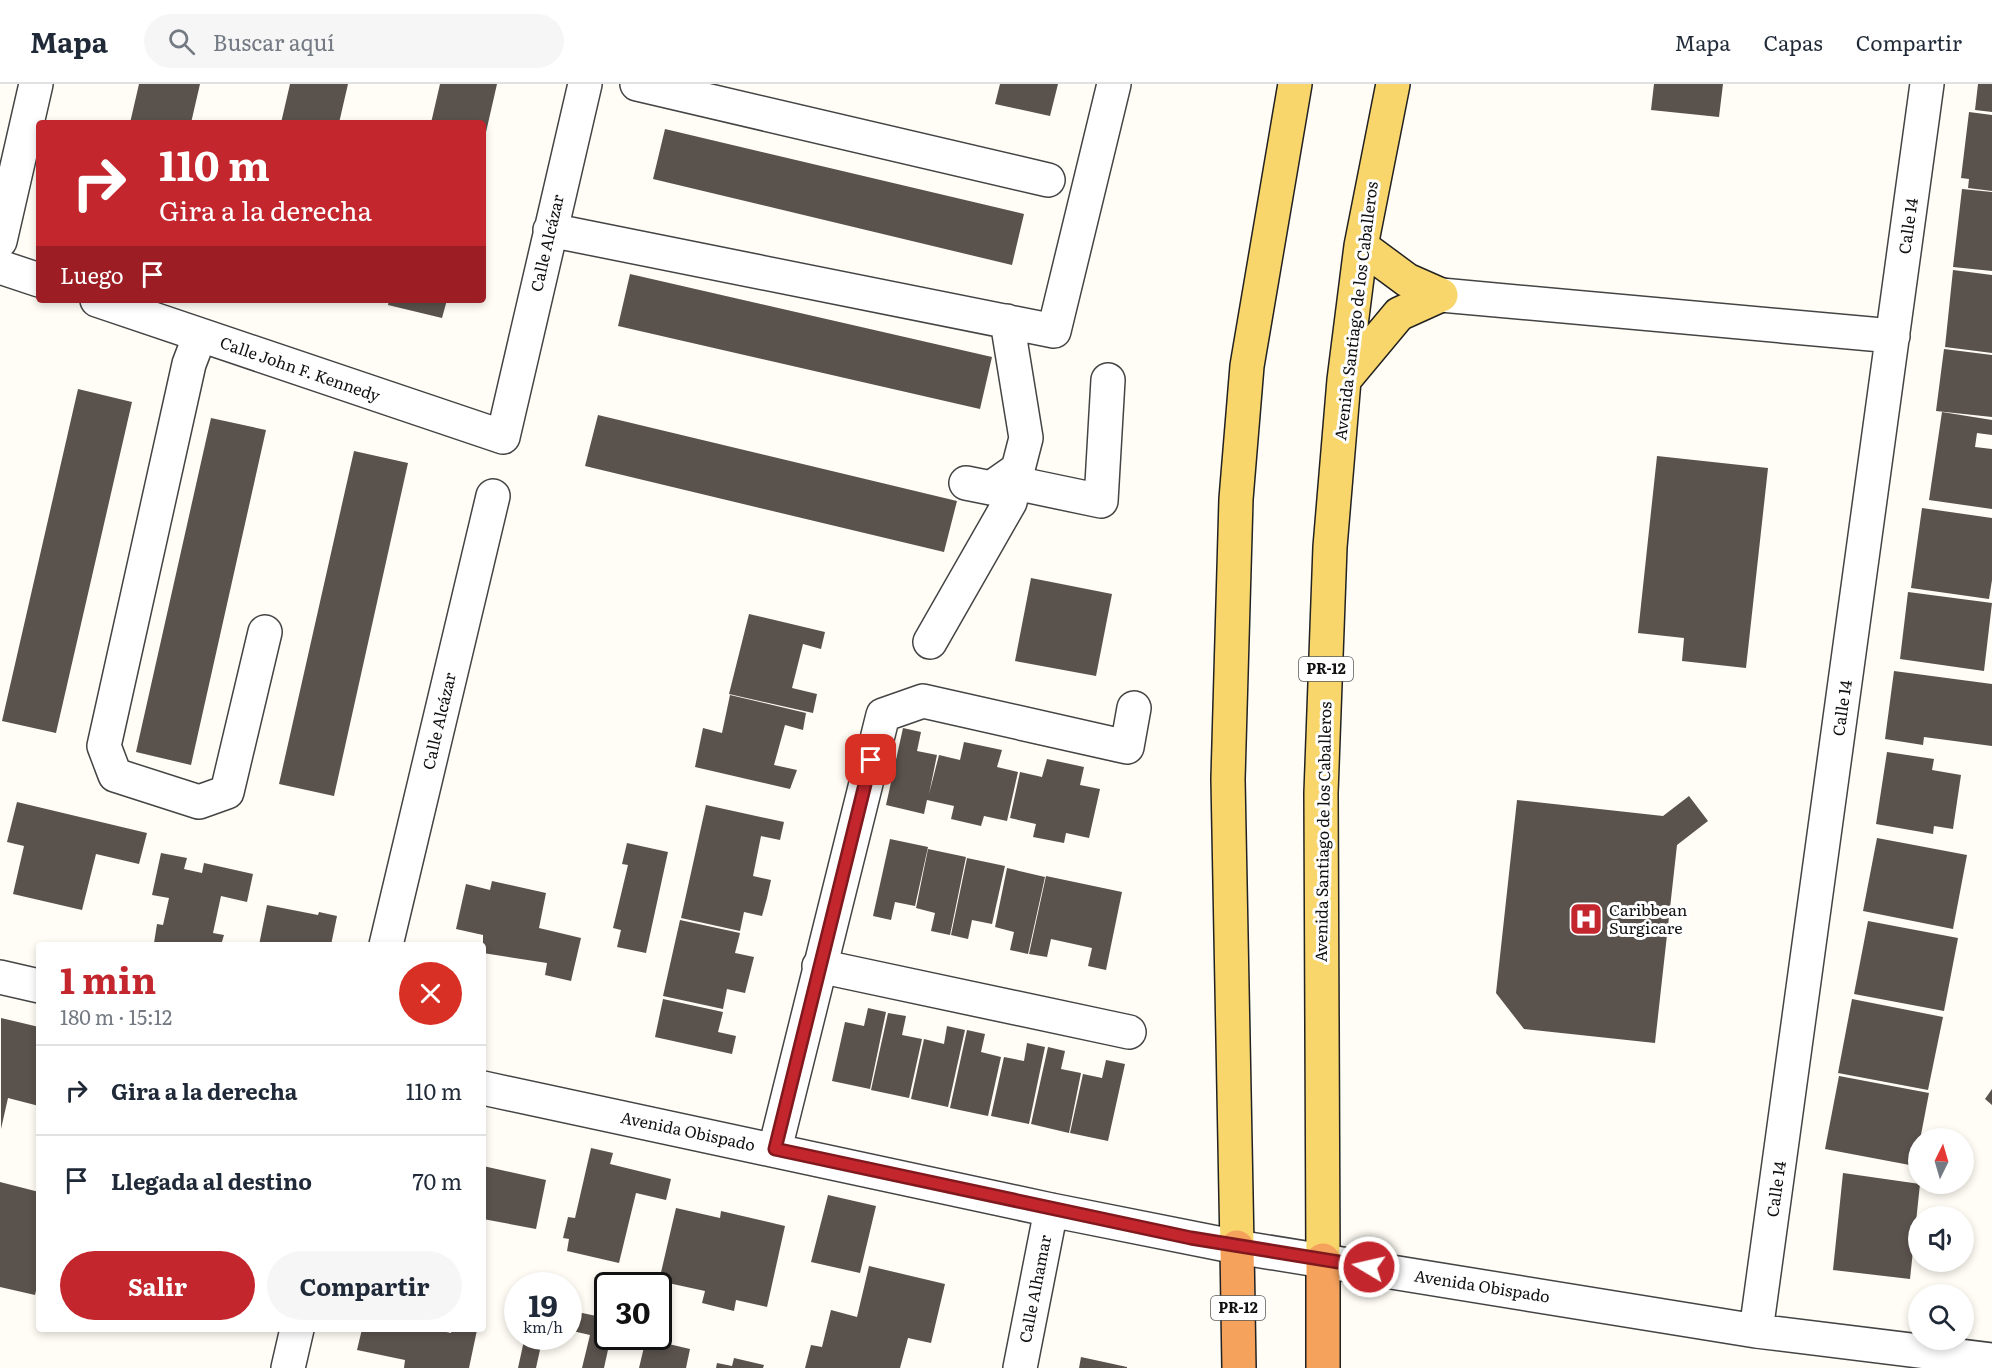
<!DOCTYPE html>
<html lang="es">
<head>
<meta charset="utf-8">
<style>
  body { margin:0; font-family:Literata,serif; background:#f6f6f7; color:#1f2937; height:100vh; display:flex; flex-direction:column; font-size:22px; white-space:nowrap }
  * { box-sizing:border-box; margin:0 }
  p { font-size:20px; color:#747a83 }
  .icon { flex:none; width:33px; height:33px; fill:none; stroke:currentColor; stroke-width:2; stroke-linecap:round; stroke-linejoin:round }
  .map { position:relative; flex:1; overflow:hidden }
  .details { position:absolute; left:36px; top:858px; width:450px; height:390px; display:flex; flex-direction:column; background:#fff; border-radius:6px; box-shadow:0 3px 9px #0003 }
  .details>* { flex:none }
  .hud { position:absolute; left:36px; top:36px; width:450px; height:183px; border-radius:6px; box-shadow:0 3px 9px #0003; background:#c4262e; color:#fff; overflow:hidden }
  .needle { width:39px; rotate:5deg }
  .tools { position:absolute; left:1908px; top:1044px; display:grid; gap:12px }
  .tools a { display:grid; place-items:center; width:66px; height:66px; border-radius:50%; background:#fff; box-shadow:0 3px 9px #0003; font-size:30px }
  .speed { position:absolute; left:504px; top:1188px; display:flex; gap:12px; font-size:30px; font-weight:700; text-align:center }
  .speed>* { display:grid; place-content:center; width:78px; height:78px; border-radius:50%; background:#fff; box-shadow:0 3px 9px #0003; line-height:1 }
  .speed small { font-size:15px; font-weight:400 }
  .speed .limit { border:3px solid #111; border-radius:9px; background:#fff; color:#111 }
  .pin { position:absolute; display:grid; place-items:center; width:51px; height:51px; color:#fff; margin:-26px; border-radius:12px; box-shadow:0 3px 9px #0006 }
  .me { position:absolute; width:66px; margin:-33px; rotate:279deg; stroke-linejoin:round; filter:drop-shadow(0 0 4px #0008) }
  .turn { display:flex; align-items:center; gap:21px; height:126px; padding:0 24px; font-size:27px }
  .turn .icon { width:78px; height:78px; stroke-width:2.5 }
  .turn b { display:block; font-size:42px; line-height:51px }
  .then { display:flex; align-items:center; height:57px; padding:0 24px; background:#0003; gap:12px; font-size:22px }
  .round { display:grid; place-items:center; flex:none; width:63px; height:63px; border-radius:32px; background:#f6f6f7 }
  .summary { display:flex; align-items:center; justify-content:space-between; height:102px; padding:0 24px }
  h1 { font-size:36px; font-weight:700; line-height:45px; color:#c4262e }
  .action { display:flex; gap:12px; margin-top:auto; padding:12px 24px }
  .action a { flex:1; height:69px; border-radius:36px; background:#c4262e; color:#fff; font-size:24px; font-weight:700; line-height:69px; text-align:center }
  .action a+a { background:#f6f6f7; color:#1f2937 }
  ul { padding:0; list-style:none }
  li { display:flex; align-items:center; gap:18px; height:90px; padding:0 24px; border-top:2px solid #e0e1e3 }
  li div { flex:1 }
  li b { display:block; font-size:22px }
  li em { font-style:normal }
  header { display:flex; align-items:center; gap:36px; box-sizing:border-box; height:84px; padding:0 30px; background:#fff; border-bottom:2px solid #e0e1e3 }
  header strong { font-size:28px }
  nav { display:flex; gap:33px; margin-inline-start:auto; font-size:21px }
  .search { width:420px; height:54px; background:#f6f6f7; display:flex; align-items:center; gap:15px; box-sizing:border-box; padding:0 21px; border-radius:33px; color:#747a83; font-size:22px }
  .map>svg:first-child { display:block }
  .building { fill:#5a524d }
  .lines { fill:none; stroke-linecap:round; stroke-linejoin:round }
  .minor-casing { stroke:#444; stroke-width:36 }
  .major-casing { stroke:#222; stroke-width:36 }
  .highway-casing { stroke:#222; stroke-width:36 }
  .minor { stroke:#fff; stroke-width:33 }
  .major { stroke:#f9d66b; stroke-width:33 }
  .highway { stroke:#f5a25d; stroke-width:33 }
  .route-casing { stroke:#7f191e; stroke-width:15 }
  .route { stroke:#c4262e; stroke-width:10 }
  .labels { text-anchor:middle; stroke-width:6; stroke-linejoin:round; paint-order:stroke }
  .shield { fill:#fff; stroke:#585858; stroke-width:1.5 }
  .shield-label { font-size:15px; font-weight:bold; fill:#111 }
  .street-label { font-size:16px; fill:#111; stroke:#fff }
  .poi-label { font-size:16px; fill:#111; stroke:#fff; text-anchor:start }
</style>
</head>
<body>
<header>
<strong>Mapa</strong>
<div class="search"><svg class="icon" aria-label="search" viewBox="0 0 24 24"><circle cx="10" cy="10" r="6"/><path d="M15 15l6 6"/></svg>Buscar aquí</div>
<nav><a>Mapa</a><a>Capas</a><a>Compartir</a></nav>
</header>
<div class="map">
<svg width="1992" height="1284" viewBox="0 0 1992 1284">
  <rect width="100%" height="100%" fill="#fffdf5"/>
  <!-- building -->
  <path class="building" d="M139,0H200L191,39H130Z
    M290,0H348L339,39H281Z
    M440,0H497L484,57L483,39H431Z
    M1000,0H1058L1050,32L995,20Z
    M1654,0H1723L1719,33L1651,26Z
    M1978,0H1992V28L1975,26Z
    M1969,28L1992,31V107L1968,104L1969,95L1961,94Z
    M665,45L1024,130L1012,181L653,95Z
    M1962,105L1992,108V187L1953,183Z
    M1953,186L1992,191V269L1945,263Z
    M630,190L992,273L980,325L618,242Z
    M389,216H447L442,234L388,221Z
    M1944,265L1992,271V333L1936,327Z
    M78,305L132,318L56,649L2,637Z
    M1942,328L1992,336V351L1977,349L1975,363L1992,365V425L1929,416Z
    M598,331L957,417L944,468L585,382Z
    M211,334L266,346L191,681L136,668Z
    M354,367L408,379L334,712L279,700Z
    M1657,372L1768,384L1746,584L1682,577L1684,554L1638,549Z
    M1922,424L1992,434V496L1989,515L1911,504Z
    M1031,494L1112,510L1096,592L1015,577Z
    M1908,508L1992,519L1984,587L1900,575Z
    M749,530L825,548L821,565L803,560L792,604L817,610L813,629L729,610Z
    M1894,587L1992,600V662L1924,653L1923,661L1885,655Z
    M730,611L806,629L803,646L785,641L774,681L797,686L790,705L695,683L703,644L722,649Z
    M903,644L921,648L917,667L937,671L929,710L939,671L960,676L964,658L1002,666L997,683L1018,688L1007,737L984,732L981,742L951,735L954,722L927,716L924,730L886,721Z
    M1887,668L1934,675L1932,686L1961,691L1953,745L1934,742L1933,750L1876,740Z
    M1047,675L1084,683L1080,701L1100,705L1089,754L1066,749L1064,759L1033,753L1036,740L1010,734L1020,688L1042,693Z
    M1689,712L1708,737L1677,761L1655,959L1524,945L1496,909L1517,716L1663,732Z
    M17,718L147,749L139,780L96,770L82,826L13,810L24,762L7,758Z
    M706,721L784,738L780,756L761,752L753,792L771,796L767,814L762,832L744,828L740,847L681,834Z
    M1877,754L1967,771L1953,845L1863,827Z
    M890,755L928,763L915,822L895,818L891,836L873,832Z
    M627,759L668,768L646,869L617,863L621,846L613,844L628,781L622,780Z
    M928,765L966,773L950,851L931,847L935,829L916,824Z
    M161,769L187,774L184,785L202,789L204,779L253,790L247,818L221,812L213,849L224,851L221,861L154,859L157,840L163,841L169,814L152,811Z
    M967,774L1005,782L992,840L972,836L968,855L951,851Z
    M1007,784L1045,793L1028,870L1010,866L1014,848L995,843Z
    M1046,792L1122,808L1106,886L1088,882L1092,864L1051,855L1047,873L1029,870Z
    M492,797L546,809L539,844L581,854L571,897L545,891L547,879L483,869V851L456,845L466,800L490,806Z
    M267,821L318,831L319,828L337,832L331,861H259Z
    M680,836L740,849L735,869L754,873L745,909L727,905L723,925L663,912Z
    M1868,837L1958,854L1944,927L1854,910Z
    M663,915L723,928L718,948L736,952L732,970L655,953Z
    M1852,915L1943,933L1928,1006L1838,989Z
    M868,924L886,928L870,1005L832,997L845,938L864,942Z
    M888,929L906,932L902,951L922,955L909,1014L871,1006Z
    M1,934L39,943V1022L8,1014L1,1045Z
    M947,942L965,946L948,1023L911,1015L924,955L944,960Z
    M967,946L985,950L981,968L1001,973L988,1032L950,1024Z
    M1027,959L1045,963L1029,1040L991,1032L1004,973L1024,977Z
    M1048,963L1065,967L1061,985L1081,989L1069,1049L1031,1040Z
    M1106,976L1125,980L1108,1057L1070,1049L1083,990L1102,994Z
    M1839,992L1929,1009L1915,1082L1825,1065Z
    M1992,1005V1021L1985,1015Z
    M591,1064L613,1069L610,1080L671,1095L666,1116L636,1109L619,1179L567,1167L569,1155L563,1154L568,1133L575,1134Z
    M483,1082L546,1096L536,1145L483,1135Z
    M1843,1089L1920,1100L1910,1195L1833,1186Z
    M0,1098L39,1108V1194L35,1211L0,1203Z
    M828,1111L876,1122L860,1189L811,1178Z
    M676,1124L720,1134L721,1127L785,1142L767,1223L736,1216L734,1227L702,1219L705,1207L659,1197Z
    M869,1182L945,1200L931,1259L908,1254L900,1284H805L811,1261L822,1263L831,1226L857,1233Z
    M573,1227L601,1233L602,1228L608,1229V1252H611L604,1284H582L590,1251L568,1246V1236H571Z
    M362,1245H432L451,1249L452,1245L477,1246L469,1284H404L405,1276L357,1266Z
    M525,1252H543L536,1284H518Z
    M660,1258L690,1265L686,1284H639L644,1263L658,1266Z
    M1081,1273L1127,1283V1284H1079Z
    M734,1274L764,1281L763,1284H716L717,1279L732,1282Z"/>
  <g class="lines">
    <!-- minor casing -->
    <g class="minor-casing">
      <path id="minor" d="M637,0L1048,96
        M550,146L1054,247L1114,0
        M0,157L36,0
        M0,183L39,196
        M1441,211L1893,252
        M97,216L503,353L585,0
        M200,251L189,280L104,662L115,691L199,718L227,708L265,548
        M966,399L991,404L1018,385L1026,354L1007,237
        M1015,399L1101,417L1108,296
        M930,558L1010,418L1018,385
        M386,861L493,412
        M819,882L1129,948
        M0,893L39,902
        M483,1004L1051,1126L1237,1163L1756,1247L1992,1276
        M775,1065L883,631L923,617L1127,663L1134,624
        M1756,1247L1927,0
        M288,1284L297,1245
        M1020,1284L1051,1126"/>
    </g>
    <!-- major casing -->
    <g class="major-casing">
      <path id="major" d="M1361,162L1407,196L1441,211
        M1344,296L1399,230L1441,211
        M1237,1163L1228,695L1236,415L1247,282L1295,0
        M1323,1176L1321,709L1330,463L1344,296L1361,162L1393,0"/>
    </g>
    <!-- highway casing -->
    <g class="highway-casing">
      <path id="highway" d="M1237,1163L1239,1284
        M1323,1176V1284"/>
    </g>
    <!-- minor -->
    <use href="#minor" class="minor"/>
    <!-- major -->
    <use href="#major" class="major"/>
    <!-- highway -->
    <use href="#highway" class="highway"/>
  </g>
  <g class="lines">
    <!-- route casing -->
    <g class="route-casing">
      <path id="route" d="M871,676L775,1065L1191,1154L1369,1183"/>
    </g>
    <!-- route -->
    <use href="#route" class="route"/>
  </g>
  <!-- icons -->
  <defs>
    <g id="hospital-square" transform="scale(1.725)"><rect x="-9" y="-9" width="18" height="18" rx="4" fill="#c4262e" stroke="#fff"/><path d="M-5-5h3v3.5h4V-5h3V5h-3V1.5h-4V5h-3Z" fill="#fff"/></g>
  </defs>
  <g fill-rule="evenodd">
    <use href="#hospital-square" x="1586" y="835"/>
  </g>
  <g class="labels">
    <!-- shield labels -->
    <g class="shield">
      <rect x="1299" y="573" width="54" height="24" rx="4.5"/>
      <rect x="1211" y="1212" width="54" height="24" rx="4.5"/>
    </g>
    <g class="shield-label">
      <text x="1326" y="590">PR-12</text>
      <text x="1238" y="1229">PR-12</text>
    </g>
    <!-- street labels -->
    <g class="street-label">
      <text transform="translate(1908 142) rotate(-82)" y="6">Calle 14</text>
      <text transform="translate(547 159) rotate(-77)" y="6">Calle Alcázar</text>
      <text transform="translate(1356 227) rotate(-83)" y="6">Avenida Santiago de los Caballeros</text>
      <text transform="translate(300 285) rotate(19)" y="6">Calle John F. Kennedy</text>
      <text transform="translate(1842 624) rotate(-82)" y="6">Calle 14</text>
      <text transform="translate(439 637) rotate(-77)" y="6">Calle Alcázar</text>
      <text transform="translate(1323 748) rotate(-89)" y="6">Avenida Santiago de los Caballeros</text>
      <text transform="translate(688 1047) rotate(12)" y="6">Avenida Obispado</text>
      <text transform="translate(1776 1105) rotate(-82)" y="6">Calle 14</text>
      <text transform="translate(1482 1202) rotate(9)" y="6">Avenida Obispado</text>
      <text transform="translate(1035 1205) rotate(-79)" y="6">Calle Alhamar</text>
    </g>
    <!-- poi labels -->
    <g class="poi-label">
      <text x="1609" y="832">Caribbean<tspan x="1609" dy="18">Surgicare</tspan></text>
    </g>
  </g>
</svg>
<div class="tools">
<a><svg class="needle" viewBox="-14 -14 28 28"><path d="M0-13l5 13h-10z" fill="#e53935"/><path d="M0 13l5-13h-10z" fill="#747a83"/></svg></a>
<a><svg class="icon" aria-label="sound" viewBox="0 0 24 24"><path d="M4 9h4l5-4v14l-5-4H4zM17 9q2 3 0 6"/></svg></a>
<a><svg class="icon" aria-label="search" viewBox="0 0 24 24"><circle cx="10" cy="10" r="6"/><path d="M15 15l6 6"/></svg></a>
</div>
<div class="speed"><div>19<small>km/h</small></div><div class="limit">30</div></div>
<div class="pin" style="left:871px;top:676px;background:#d93025"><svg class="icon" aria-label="arrive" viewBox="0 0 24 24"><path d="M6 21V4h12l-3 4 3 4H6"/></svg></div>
<svg class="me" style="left:1369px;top:1183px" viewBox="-20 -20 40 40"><circle r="17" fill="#c4262e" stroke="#fff" stroke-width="3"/><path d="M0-11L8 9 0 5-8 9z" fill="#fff"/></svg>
<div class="hud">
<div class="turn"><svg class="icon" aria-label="right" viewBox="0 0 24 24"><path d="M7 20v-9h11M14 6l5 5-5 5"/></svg><div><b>110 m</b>Gira a la derecha</div></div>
<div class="then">Luego<svg class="icon" aria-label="arrive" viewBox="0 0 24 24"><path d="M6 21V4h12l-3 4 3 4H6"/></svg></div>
</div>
<section class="details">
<div class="summary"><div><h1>1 min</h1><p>180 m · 15:12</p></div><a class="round" style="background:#d93025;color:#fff"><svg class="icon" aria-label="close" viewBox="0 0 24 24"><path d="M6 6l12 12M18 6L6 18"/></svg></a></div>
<ul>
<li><svg class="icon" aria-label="right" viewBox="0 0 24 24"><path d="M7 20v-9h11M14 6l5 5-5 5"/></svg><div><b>Gira a la derecha</b></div><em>110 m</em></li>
<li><svg class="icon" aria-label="arrive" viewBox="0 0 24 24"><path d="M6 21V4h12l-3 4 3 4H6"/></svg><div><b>Llegada al destino</b></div><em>70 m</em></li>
</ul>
<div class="action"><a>Salir</a><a>Compartir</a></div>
</section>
</div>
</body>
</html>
